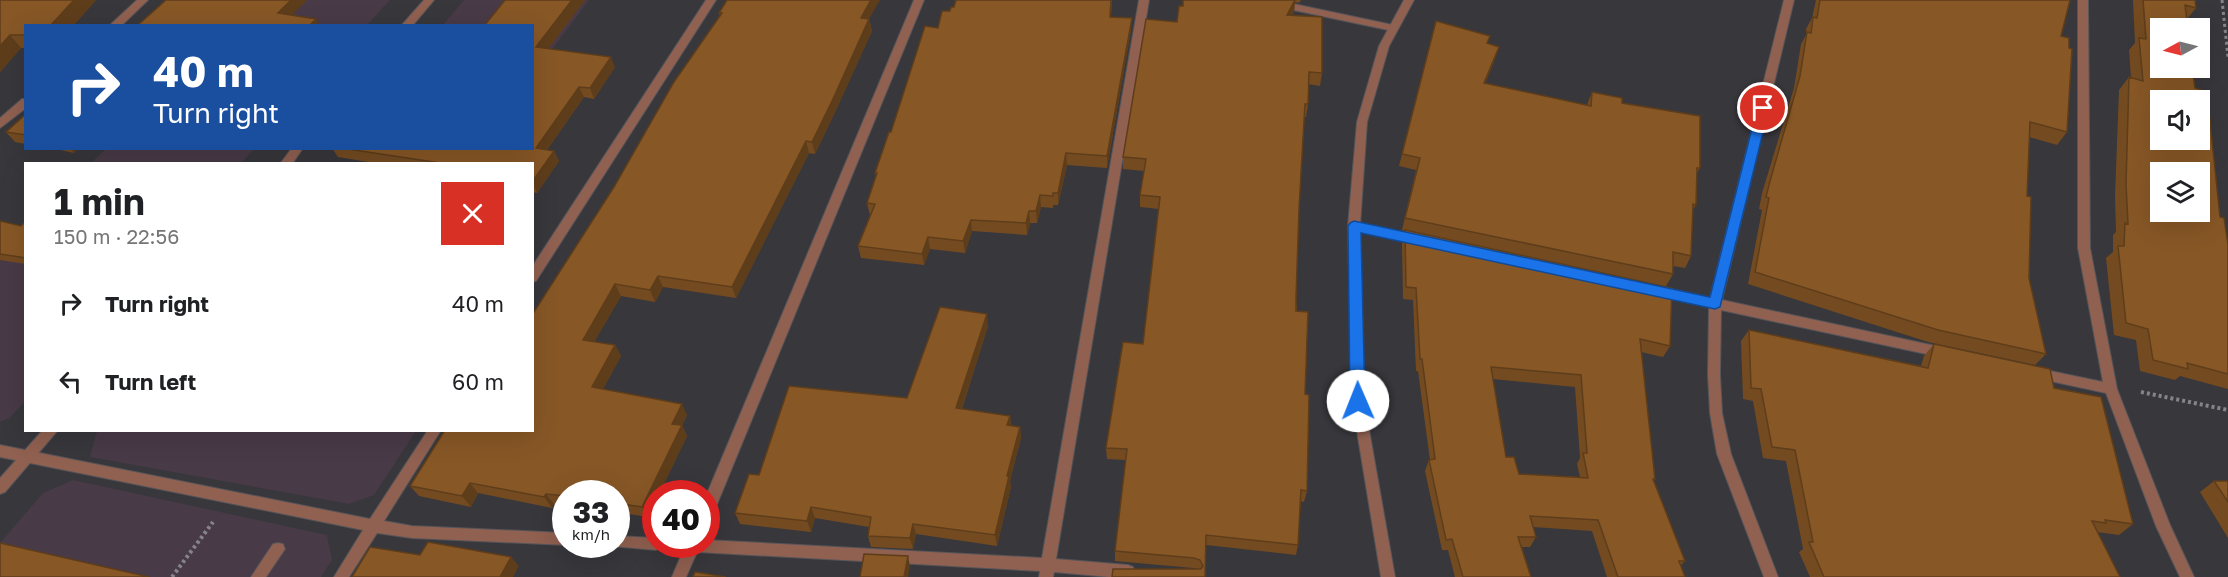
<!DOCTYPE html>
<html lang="en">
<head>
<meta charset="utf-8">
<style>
  body { margin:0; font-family:"Golos Text",sans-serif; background:#f2f2f2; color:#202124; height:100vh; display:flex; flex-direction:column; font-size:22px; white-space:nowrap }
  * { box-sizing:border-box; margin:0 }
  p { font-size:20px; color:#757577 }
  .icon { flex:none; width:33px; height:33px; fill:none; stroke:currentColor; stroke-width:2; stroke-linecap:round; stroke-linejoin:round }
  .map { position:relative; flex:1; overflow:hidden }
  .panel { position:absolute; left:24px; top:162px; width:510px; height:270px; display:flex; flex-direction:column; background:#fff; border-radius:0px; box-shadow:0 6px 24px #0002 }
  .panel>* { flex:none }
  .hud { position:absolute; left:24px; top:24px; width:510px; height:126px; border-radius:0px; box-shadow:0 6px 24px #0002; background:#1a4fa0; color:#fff; overflow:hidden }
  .needle { width:39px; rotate:263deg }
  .fabs { position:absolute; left:2150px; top:18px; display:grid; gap:12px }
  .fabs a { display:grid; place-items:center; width:60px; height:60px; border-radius:0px; background:#fff; box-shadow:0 6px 24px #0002; font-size:30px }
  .speed { position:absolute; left:552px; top:480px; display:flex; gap:12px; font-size:30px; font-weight:700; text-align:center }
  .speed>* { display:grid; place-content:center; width:78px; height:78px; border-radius:50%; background:#fff; box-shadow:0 6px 24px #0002; line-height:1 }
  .speed small { font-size:15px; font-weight:400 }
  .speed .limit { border:9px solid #d22; background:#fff; color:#111 }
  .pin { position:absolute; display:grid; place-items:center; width:51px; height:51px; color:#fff; margin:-26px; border:3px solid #fff; border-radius:50%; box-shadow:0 2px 6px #0007 }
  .me { position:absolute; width:66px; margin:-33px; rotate:359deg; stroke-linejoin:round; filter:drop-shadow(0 0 4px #0008) }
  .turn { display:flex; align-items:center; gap:21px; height:126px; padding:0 30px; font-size:27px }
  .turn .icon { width:78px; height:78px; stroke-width:2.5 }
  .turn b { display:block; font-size:42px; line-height:51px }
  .round { display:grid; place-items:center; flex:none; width:63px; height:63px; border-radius:0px; background:#f2f2f2 }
  .headline { display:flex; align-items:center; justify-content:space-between; height:102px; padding:0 30px }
  h1 { font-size:36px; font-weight:700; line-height:45px }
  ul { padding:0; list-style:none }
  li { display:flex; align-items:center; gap:18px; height:78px; padding:0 30px }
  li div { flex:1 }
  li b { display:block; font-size:22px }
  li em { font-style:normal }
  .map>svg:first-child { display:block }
  .commercial { fill:#483a47 }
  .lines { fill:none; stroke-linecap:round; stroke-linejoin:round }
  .service-casing { stroke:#545459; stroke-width:2 }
  .minor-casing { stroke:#545459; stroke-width:2 }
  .tertiary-casing { stroke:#545459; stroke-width:2 }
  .path-far1 { stroke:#858589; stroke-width:3; stroke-dasharray:3 3; stroke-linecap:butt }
  .path { stroke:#858589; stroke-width:4; stroke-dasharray:3 3; stroke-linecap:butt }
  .service { fill:#906050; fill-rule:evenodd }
  .minor { fill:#906050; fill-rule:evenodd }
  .tertiary { fill:#906050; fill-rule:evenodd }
  .wall { fill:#744b21; fill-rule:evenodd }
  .shaded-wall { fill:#5e3d1b }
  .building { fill:#875726; stroke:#5e3d1b; stroke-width:1.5; fill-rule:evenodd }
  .route { fill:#1a73e8; stroke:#114b97; stroke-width:1.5 }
</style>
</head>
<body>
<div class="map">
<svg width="2228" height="577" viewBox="0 0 2228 577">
  <rect width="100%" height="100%" fill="#37373c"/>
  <!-- commercial -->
  <path class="commercial" d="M261,0H390L367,25L234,26Z
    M464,0H589L533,75L532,26H442Z
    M106,149V148L254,149L241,163H91Z
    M25,227V401L10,418L0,422V251Z
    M97,431V430L416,431L374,495L349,504L90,457Z
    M73,480L327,535L332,560L321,577H0V543L43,493Z"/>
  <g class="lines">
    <!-- service casing -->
    <g class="service-casing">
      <path id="service" d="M278,543L283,544L285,549L266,577H251L273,544Z"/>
    </g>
    <!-- minor casing -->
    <g class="minor-casing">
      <path id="minor" d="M137,0H148L121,26H109Z
        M706,0H716L536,281L532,282V267Z
        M914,0H924L713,514L711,518L706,520V496Z
        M1139,0H1149L1056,559L1128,565L1133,567L1135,572L1133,577H1110L1054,572L1053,577H1039L1040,571L697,552L686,577H672L683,551L668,550L662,546L656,550L611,546L610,544H616V536L656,538V544H706V540L1042,558Z
        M1255,0H1275L1393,25L1398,28L1393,31L1260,3Z
        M1784,0H1794L1722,300L1945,348L1949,349L1951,353L1949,357L1945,358L1721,310L1720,375L1722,413L1731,454L1778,577H1764L1717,454L1710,413L1708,375L1709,307L1657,296L1653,294L1651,291L1653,288L1657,286L1710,298Z
        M2078,0H2088L2090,248L2117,389L2170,525L2194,577H2180L2156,526L2106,393L2036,378L2032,377L2030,373L2032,369L2036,368L2103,382L2078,248Z
        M22,99H26V108L0,128V118Z
        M1354,222L1417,236L1423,240L1417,244L1350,229L1348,226Z
        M428,430H441L384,521L412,526L566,533V544H568L566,545L412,538L377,533L349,577H334L363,530L0,457V445L370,519Z"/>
    </g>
    <!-- tertiary casing -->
    <g class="tertiary-casing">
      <path id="tertiary" d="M424,0H434L412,26H401Z
        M1404,0H1414L1389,46L1367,122L1360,226L1364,401L1395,577H1381L1352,401L1348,226L1357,122L1379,46Z
        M292,148H303L292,164H280Z
        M43,430H58L5,492L0,494V478Z"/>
    </g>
    <!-- path-far1 -->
    <path class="path-far1" d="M2222,0L2228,57"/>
    <!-- path -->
    <path class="path" d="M2141,392L2228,410
      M172,577L213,522"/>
    <!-- service -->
    <use href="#service" class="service"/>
    <!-- minor -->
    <use href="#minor" class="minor"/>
    <!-- tertiary -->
    <use href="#tertiary" class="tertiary"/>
  </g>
  <!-- wall -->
  <path class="wall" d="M0,0H96L73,26H26V48H21L0,72Z
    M505,0H585L548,49L615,67L594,99L584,97L547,150L554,151L559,161L537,193L532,192V164H381L338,157L332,148H532V26Z
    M956,0H1112L1111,17L1131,30L1107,168L1067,165L1058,205H1053V208L1041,207L1037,223H1030L1027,235L972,231L965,253L930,249L924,265L861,258L858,246L870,215L867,203L876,177L875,173L891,132L938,28L954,7Z
    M1183,0H1301L1299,3L1295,2L1294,12L1292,15L1322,73L1320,86L1308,84V104L1306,117H1304L1299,209L1296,298L1305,394L1307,491L1304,502L1300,501L1298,545L1296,555L1206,545L1205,577L1197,569L1193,568L1115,561V551L1126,460L1107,459L1106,448L1143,344L1159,209L1140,207V195L1144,171L1123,169V157L1183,6Z
    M1816,0H2070L2061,36L2067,132L2057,145L2029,137L2027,196L2029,278L2046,354L2035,365L1928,342L1748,284L1762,210L1759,209L1762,193L1794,88L1801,44L1806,35V29L1812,18Z
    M2133,0H2195L2196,8L2187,19L2195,88L2220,217L2228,245V389L2180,376L2175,380L2140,371L2136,340L2114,335L2106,258L2113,252V235L2116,232L2115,196L2119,90L2129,77L2131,78L2129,50L2135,43Z
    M719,13L869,19L872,31L836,110L815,154L809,153L736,298L663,287L655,302L621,296L594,342L615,345L621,356L603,389L687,415L682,425L687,436L659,494H656L648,517L616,512V494H566V506L554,504L552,508L478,493L471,507L419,496L410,486L532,430L614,187L720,16Z
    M1436,21L1488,44L1495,59L1485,84L1587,105L1592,92L1622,103L1700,168L1697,173L1696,205L1693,210L1691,256L1685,268L1673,266V274L1666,286L1670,346L1663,357L1641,352L1655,479L1653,481L1685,561L1681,565L1685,577H1607L1592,531L1533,527L1536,537L1530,547H1522L1531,577H1455L1448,550H1442L1425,471L1429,460H1430L1418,371H1416L1413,300L1403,299L1402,243L1405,231L1402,230L1416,170L1399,166ZM1493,379L1575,387L1580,458L1577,464L1580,477L1519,474L1506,457Z
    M26,114V144L15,142L6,132Z
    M52,148H78L74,153Z
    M0,221L21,226L26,221V264L0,260Z
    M988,326L962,409L1010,416L1011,425L1020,427L1021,438L1010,481L1011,487L997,546L916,534L913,549L871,547L868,536L869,527L815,518L811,532L740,524L735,513L759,475L907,398Z
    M1749,330L1921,366L1924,356L1934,344L2054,388L2133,524L2119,535L2097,532L2120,577H1810L1799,552L1803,549L1786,461L1763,458L1753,401L1743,399L1741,341Z
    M2214,481H2228V538L2200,492Z"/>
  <!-- shaded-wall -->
  <path class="shaded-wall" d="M74,0H96L73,26H50Z
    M291,0H307L284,23L278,13Z
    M572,0H585L541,58L536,47Z
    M871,0H880L869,19L872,31L836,110L815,154L812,142L861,18Z
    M1295,0L1294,12L1285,27L1287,15Z
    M1132,18L1131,30L1107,168V156Z
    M316,19L320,26H309Z
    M10,35L21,48L0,72V46Z
    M1499,47L1495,59L1480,96L1484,83Z
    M611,57L615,67L594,99L590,88Z
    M579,87L584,97L541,158L536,148Z
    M806,141L809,153L736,298L732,287Z
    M70,148H78L74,153Z
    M554,151L559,161L537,193L532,182Z
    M1066,153L1067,165L1058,205V193Z
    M1040,195L1041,207L1037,223L1036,211Z
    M1029,211L1030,223L1027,235L1026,223Z
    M971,220L972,231L965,253L963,241Z
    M928,237L930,249L924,265L922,254Z
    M658,276L663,287L655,302L650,290Z
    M615,284L621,296L589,351L583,340Z
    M987,314L988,326L958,420L956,408Z
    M615,345L621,356L598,398L592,387Z
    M682,404L687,415L682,425L687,436L659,494H656V501L648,517L642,507L672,424Z
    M1010,416L1011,427L1007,425Z
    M1020,427L1021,438L1010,481L1011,487L997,546L995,535L1007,476Z
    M470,483L478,493L471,507L462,496Z
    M546,494L554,504L552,508L544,497Z
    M811,507L815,518L811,532L807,521Z
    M913,524L916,534L913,549L910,538Z
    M908,556L910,566L908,577H904Z
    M511,557L519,566L513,577H500Z"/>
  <!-- building -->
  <path class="building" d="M0,0H74L50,26H26V35H10L0,46Z
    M166,0H291L278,13L316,19L309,26L138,25Z
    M505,0H572L536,47L611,57L590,88L579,87L536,148L554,151L532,182V164H447L341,148H532V26H484Z
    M727,0H871L861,18L869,19L833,99L812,142L806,141L732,287L658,276L650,290L615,284L583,340L615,345L592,387L682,404L672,424L682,425L642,507L616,503V494H566V496L546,494L544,497L470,483L462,496L410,486L445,430H532V315L614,187L674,82L722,13H719Z
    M956,0H1111L1110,17L1132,18L1107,156L1066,153L1058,193H1053V196L1040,195L1036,211H1029L1026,223L971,220L963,241L928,237L922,254L858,246L875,204L867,203L877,173H875L889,132H891L925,26L938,28L942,11H950L951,7H954Z
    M1183,0H1295L1287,15L1322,17V73L1309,72L1308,104H1305L1299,209L1296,298V311L1308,312L1305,394L1309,395L1307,491L1301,490L1298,545L1206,535L1205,577H1112L1113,569H1201L1203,566L1200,560L1194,558L1115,551L1127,449L1106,448L1123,342L1143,344L1160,197L1140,195L1146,159L1123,157L1146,19L1177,22L1179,6H1183Z
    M1820,0H2070L2061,36L2069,38V48L2072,49L2067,132L2030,122L2027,196L2031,197L2029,278L2046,354L1938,330L1755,272L1769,198L1766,197L1770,181L1800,76L1807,32L1811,33L1813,17L1817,18Z
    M2143,0H2195L2196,8L2185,5L2188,28H2160V68H2192L2195,88L2207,92L2220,217L2224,218L2228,245V374L2187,363L2188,369L2153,360L2148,329L2126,323L2118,246H2124L2125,223L2128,224L2126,184L2129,77L2143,81L2139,38L2146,39ZM2160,100H2199V140H2160ZM2160,172H2199V212H2160Z
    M1436,21L1490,36L1487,43L1499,47L1484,83L1591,106L1592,92L1622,98V103L1700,116V168H1697L1696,205L1693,204L1691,256L1673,252V274L1405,218L1420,158L1402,154Z
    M26,114V135L6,132Z
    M0,221L21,226L26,221V258L0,254Z
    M1405,230L1672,288L1670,346L1640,339L1655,479H1653L1685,561H1679L1685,577H1618L1598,520L1530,516L1536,537H1518L1531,577H1463L1452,539L1446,540L1429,460L1435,459L1422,359H1420L1416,288L1406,287ZM1491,367L1581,375L1587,453H1583L1588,478L1519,474L1514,457H1506Z
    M940,307L987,314L956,408L1010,416L1007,425L1020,427L1007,476H1009L995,535L913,524L910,538L868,536L871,517L811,507L807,521L735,513L749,474L759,475L789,386L907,398Z
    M1749,330L1928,368L1934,344L2050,369L2054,388L2101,397L2133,524L2105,520L2106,523L2092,521L2120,577H1824L1809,542H1813L1795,450L1772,447L1761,389L1751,388Z
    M2214,481H2228V502Z
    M428,542L511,557L500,577H352L370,547L420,555Z
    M0,543L149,577H0Z
    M864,554L908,556L904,577H860Z
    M695,572L726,577H693Z"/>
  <!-- route -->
  <path class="route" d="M1763,104L1769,108L1720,307L1715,309L1361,233L1365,401L1363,406H1353L1350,401L1348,226L1350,223L1354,221L1710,297L1757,108Z"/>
</svg>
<div class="fabs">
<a><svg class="needle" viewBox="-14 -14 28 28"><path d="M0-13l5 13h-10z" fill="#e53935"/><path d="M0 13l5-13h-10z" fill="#757577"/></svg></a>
<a><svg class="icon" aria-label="sound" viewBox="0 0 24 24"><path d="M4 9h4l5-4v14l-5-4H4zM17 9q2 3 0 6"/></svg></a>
<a><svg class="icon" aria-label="layers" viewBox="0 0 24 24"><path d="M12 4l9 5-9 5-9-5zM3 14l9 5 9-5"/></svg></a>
</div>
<div class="speed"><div>33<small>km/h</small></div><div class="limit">40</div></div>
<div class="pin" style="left:1763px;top:108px;background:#d93025"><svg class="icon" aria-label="arrive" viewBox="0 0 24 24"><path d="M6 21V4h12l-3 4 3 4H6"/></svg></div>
<svg class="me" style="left:1358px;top:401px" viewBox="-20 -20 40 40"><circle r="19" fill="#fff"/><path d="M0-13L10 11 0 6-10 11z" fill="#1a73e8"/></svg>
<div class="hud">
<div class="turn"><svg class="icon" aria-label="right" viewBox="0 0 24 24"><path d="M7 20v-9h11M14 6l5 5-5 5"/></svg><div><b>40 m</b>Turn right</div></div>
</div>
<section class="panel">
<div class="headline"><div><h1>1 min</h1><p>150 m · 22:56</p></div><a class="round" style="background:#d93025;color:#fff"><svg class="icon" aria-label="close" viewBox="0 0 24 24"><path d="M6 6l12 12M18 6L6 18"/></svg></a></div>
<ul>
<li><svg class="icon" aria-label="right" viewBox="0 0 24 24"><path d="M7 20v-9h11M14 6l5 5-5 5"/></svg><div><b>Turn right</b></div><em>40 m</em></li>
<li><svg class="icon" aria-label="left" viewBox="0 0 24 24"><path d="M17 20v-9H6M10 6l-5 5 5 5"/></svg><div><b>Turn left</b></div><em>60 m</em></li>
</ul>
</section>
</div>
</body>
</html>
